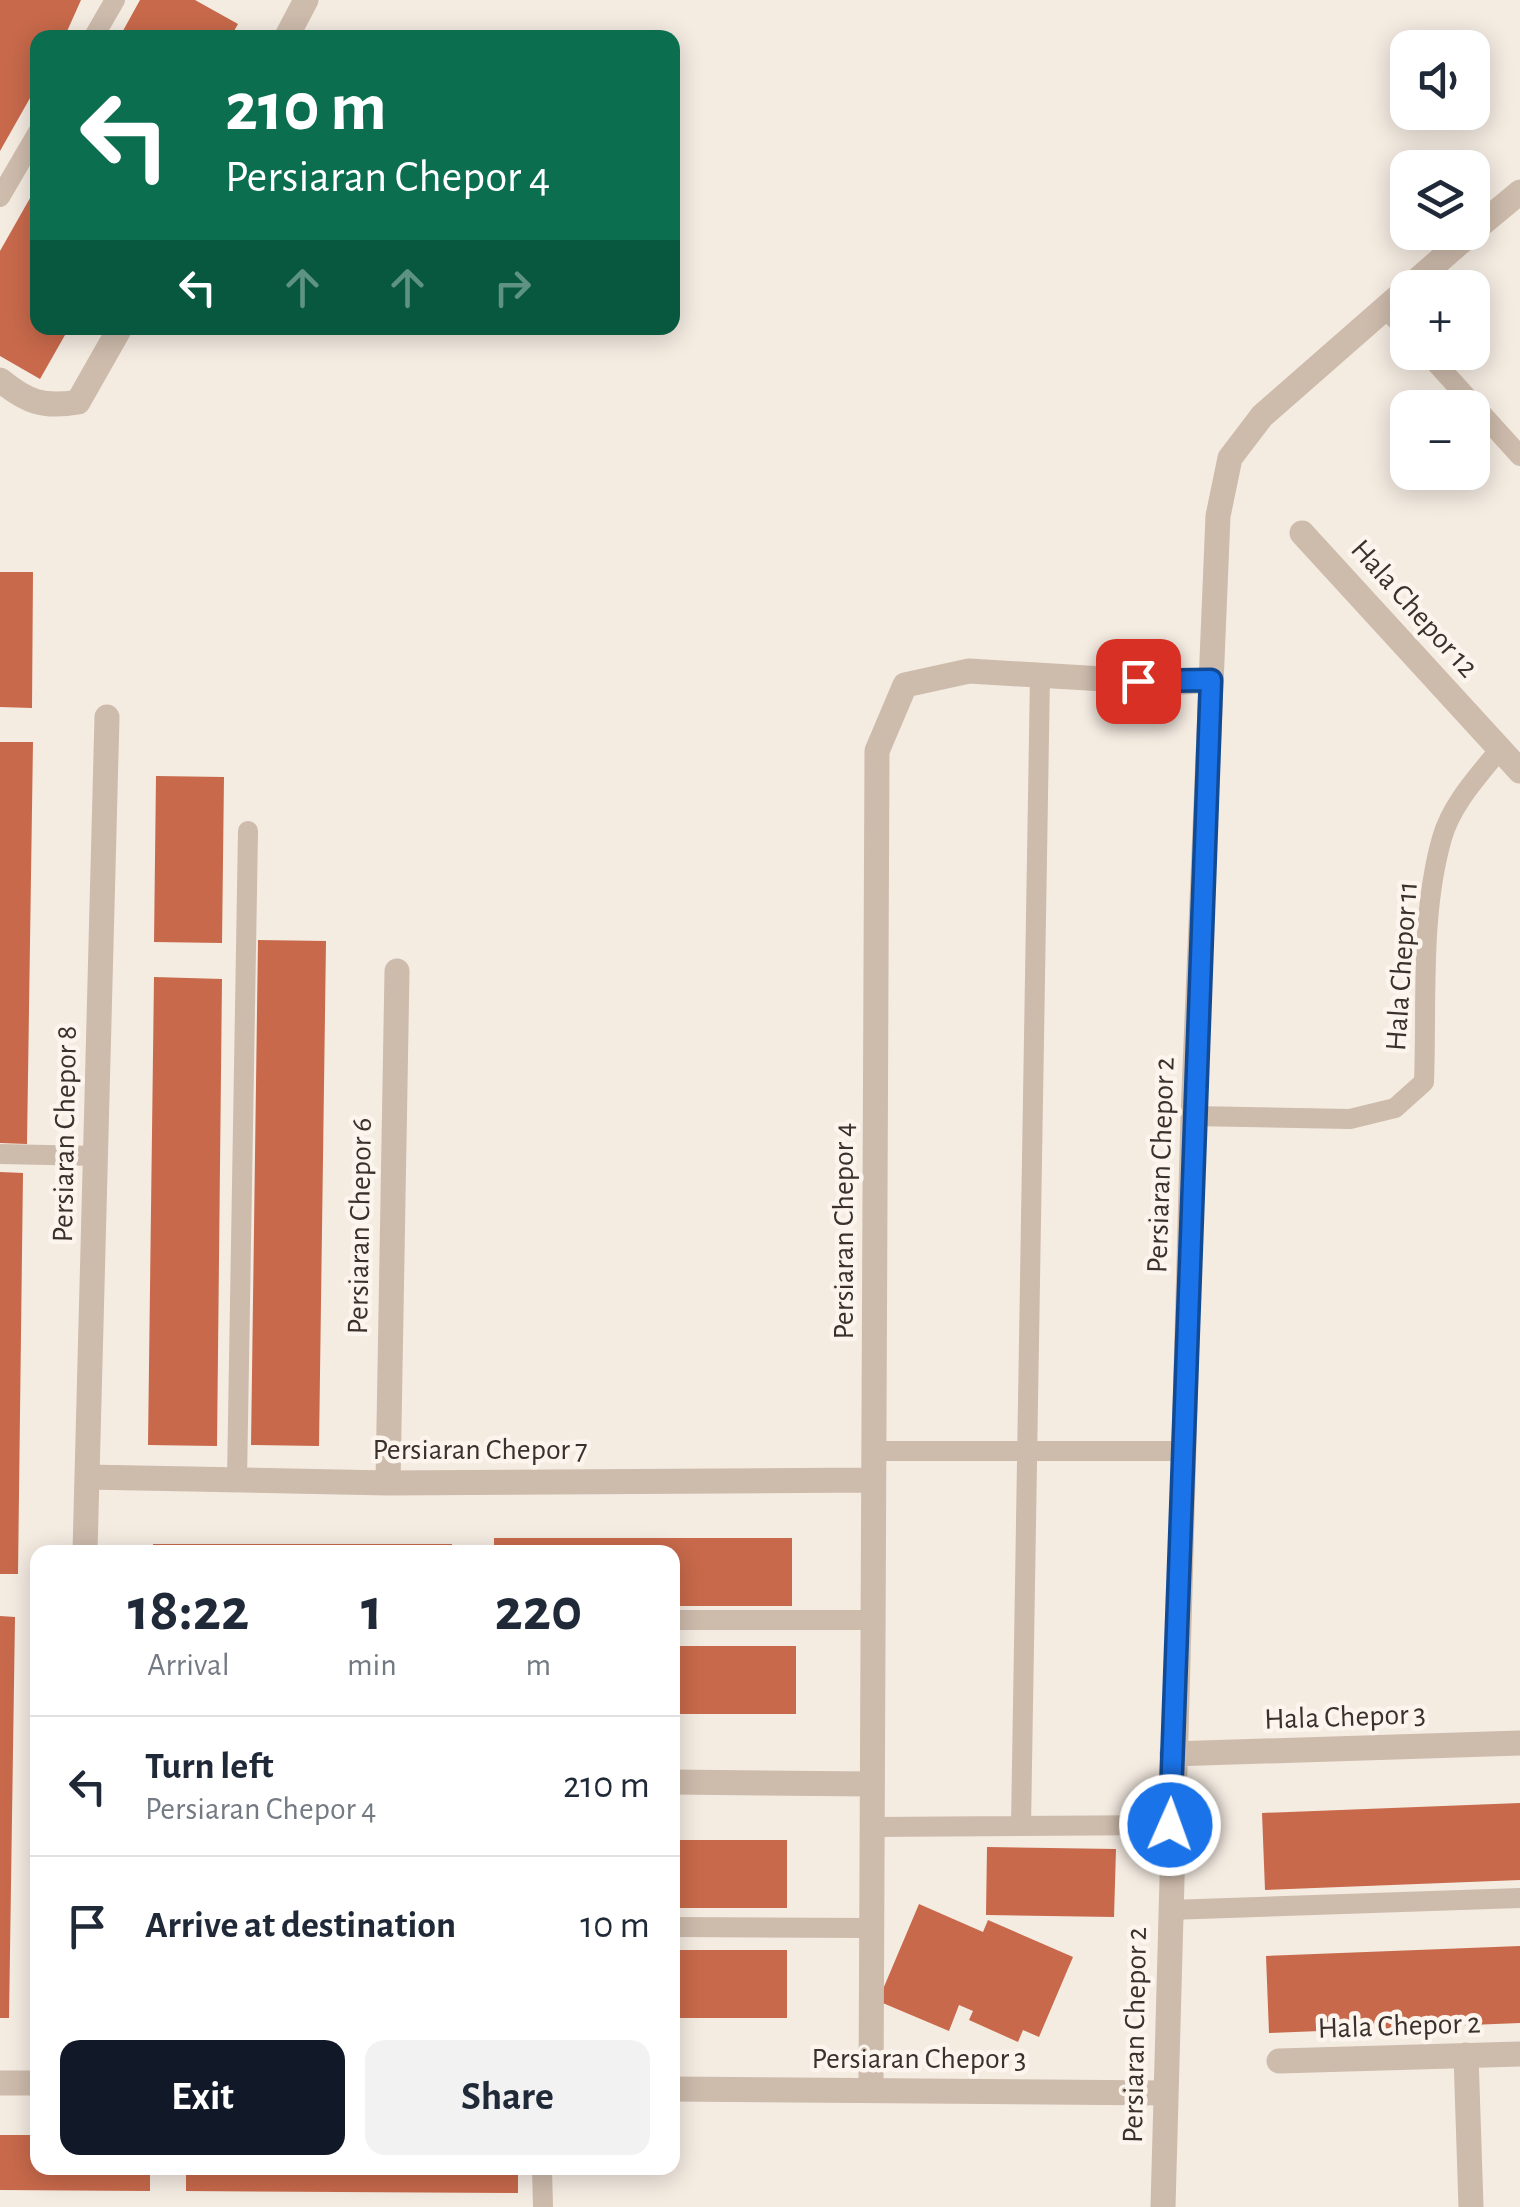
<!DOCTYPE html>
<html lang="en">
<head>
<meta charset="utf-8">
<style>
  body { margin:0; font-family:"Alegreya Sans",sans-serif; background:#f2f2f3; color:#1f2937; height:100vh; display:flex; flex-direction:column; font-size:38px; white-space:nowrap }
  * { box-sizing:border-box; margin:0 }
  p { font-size:32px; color:#747a83 }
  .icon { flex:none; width:55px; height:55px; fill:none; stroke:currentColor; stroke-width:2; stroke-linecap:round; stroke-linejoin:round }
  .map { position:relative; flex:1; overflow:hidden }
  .drawer { position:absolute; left:30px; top:1545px; width:650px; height:630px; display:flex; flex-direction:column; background:#fff; border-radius:20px; box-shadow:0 5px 25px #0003 }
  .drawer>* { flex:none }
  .guide { position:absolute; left:30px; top:30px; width:650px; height:305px; border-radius:20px; box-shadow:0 5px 25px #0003; background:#0b6e4f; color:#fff; overflow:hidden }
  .tools { position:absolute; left:1390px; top:30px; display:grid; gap:20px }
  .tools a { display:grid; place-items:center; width:100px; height:100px; border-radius:20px; background:#fff; box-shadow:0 5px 25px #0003; font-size:50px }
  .pin { position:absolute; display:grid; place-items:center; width:85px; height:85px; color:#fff; margin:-42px; border-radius:20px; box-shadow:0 5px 15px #0006 }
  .me { position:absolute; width:110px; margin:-55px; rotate:2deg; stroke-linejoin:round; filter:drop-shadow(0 0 8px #0008) }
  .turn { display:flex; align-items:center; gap:35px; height:210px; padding:0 30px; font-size:45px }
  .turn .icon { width:130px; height:130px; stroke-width:2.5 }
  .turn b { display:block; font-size:70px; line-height:85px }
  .lanes { display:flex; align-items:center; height:95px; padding:0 30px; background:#0003; justify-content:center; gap:50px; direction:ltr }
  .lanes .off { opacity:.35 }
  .eta { display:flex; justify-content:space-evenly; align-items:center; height:170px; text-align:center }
  .eta b { font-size:60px; font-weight:700; line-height:70px }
  .primary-button { display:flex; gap:20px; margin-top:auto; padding:20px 30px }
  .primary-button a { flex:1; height:115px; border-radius:20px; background:#111827; color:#fff; font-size:40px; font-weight:700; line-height:115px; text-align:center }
  .primary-button a+a { background:#f2f2f3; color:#1f2937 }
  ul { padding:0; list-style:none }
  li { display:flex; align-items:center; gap:30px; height:140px; padding:0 30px; border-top:2px solid #e0e1e3 }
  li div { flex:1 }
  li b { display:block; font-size:38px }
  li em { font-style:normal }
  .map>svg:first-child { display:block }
  .building { fill:#c8694b }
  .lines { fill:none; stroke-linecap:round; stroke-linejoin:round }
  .service { stroke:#cdbbac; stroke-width:20 }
  .minor { stroke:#cdbbac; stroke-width:25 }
  .route-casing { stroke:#114b97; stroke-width:25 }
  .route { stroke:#1a73e8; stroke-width:18 }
  .labels { text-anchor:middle; stroke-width:9; stroke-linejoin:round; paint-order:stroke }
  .street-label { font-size:30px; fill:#3b302b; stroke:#fbf5ee }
</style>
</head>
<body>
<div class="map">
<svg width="1520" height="2207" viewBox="0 0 1520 2207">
  <rect width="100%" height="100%" fill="#f4ebe1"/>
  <!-- building -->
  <path class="building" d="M0,0H81L64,38H38V84L0,151Z
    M140,0H195L238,24L230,38H119Z
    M38,184V328H69L40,379L0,356V251Z
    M0,572H33L32,708L0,707Z
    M0,742H33L27,1144L0,1143Z
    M156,776L224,777L222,943L154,942Z
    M258,940L326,941L319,1446L251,1445Z
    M154,977L222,979L217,1446L148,1445Z
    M0,1172L23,1173L18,1574H0Z
    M494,1538H792V1606H672V1552H494Z
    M153,1544H452V1552H153Z
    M0,1616L15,1617L9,2018H0Z
    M672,1646H796V1714H672Z
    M1520,1803V1880L1265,1890L1262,1813Z
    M672,1840H787V1908H672Z
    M987,1847L1116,1849L1114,1917L986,1915Z
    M919,1904L983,1932L988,1920L1073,1957L1039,2037L1023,2030L1018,2042L969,2020L973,2011L959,2005L949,2031L878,2001Z
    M1520,1946V2023L1269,2033L1266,1956Z
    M672,1950H787V2018H672Z
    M0,2135H38V2168H150V2191L0,2190Z
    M186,2168H518V2193L186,2191Z"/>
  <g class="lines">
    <!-- service -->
    <path class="service" d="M93,38L115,0
      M0,197L38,132
      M1384,307L1408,332
      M1426,352L1520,456
      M1193,1116L1350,1119L1395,1108L1424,1082C1427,1003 1420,915 1442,838C1451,805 1478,776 1500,749
      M0,1154L96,1156
      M874,1451H1185
      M237,1480L248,831
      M672,1620H873
      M1021,1826L1040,675
      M872,1827L1170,1825
      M1169,1910L1520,1898
      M672,1927L871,1928
      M542,2168L543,2207"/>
    <!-- minor -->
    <path class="minor" d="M286,38L306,0
      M1472,232L1520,192
      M0,380C27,402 43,408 78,402L120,328
      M1302,533L1520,771
      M87,1477L388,1483L873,1480
      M388,1483L397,971
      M85,1552L107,717
      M1172,1754L1520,1743
      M672,1782L872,1784
      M1466,2055L1471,2207
      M1279,2061L1520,2054
      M0,2083H38
      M672,2089L1165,2093
      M871,2090L877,751L905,685L969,671L1170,683L1211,680
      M1163,2207L1193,1116L1218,516L1230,458L1262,416L1472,232"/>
  </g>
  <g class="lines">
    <!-- route casing -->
    <g class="route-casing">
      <path id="route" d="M1138,681L1211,680L1170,1825"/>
    </g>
    <!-- route -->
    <use href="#route" class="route"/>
  </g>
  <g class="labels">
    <!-- street labels -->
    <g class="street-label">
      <text transform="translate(1415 608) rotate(48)" y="10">Hala Chepor 12</text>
      <text transform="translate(1401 966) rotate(-86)" y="10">Hala Chepor 11</text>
      <text transform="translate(64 1134) rotate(-89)" y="10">Persiaran Chepor 8</text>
      <text transform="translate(1160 1165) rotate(-88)" y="10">Persiaran Chepor 2</text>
      <text transform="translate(359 1226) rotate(-89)" y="10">Persiaran Chepor 6</text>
      <text transform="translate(843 1231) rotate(-90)" y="10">Persiaran Chepor 4</text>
      <text x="480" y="1459">Persiaran Chepor 7</text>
      <text transform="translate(1345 1716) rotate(-2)" y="10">Hala Chepor 3</text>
      <text transform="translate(1399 2025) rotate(-2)" y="10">Hala Chepor 2</text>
      <text transform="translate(1134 2035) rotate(-89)" y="10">Persiaran Chepor 2</text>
      <text x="919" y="2068">Persiaran Chepor 3</text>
    </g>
  </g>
</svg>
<div class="tools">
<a><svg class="icon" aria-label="sound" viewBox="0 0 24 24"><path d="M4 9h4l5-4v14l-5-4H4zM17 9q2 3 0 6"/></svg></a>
<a><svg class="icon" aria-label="layers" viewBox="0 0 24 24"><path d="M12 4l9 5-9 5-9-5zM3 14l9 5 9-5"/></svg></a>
<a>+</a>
<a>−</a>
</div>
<div class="pin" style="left:1138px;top:681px;background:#d93025"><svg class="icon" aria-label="arrive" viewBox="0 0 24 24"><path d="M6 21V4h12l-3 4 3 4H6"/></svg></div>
<svg class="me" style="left:1170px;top:1825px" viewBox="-20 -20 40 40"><circle r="17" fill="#1a73e8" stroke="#fff" stroke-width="3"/><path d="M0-11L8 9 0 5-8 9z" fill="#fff"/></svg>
<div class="guide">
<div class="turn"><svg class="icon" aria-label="left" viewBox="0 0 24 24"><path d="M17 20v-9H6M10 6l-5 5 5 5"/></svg><div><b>210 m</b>Persiaran Chepor 4</div></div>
<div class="lanes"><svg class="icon" aria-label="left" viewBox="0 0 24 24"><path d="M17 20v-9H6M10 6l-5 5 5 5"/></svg><svg class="icon off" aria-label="ahead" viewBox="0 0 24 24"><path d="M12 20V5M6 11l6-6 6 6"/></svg><svg class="icon off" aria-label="ahead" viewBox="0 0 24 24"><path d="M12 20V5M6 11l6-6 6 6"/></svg><svg class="icon off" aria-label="right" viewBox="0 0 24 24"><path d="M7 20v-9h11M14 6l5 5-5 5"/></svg></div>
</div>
<section class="drawer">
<div class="eta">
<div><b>18:22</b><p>Arrival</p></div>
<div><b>1</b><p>min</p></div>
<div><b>220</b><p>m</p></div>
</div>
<ul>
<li><svg class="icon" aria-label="left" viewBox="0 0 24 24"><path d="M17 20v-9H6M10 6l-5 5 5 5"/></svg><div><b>Turn left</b><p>Persiaran Chepor 4</p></div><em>210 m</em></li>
<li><svg class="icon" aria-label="arrive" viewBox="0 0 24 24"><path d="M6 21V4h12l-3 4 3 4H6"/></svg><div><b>Arrive at destination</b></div><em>10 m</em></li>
</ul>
<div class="primary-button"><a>Exit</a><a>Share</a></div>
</section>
</div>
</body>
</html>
